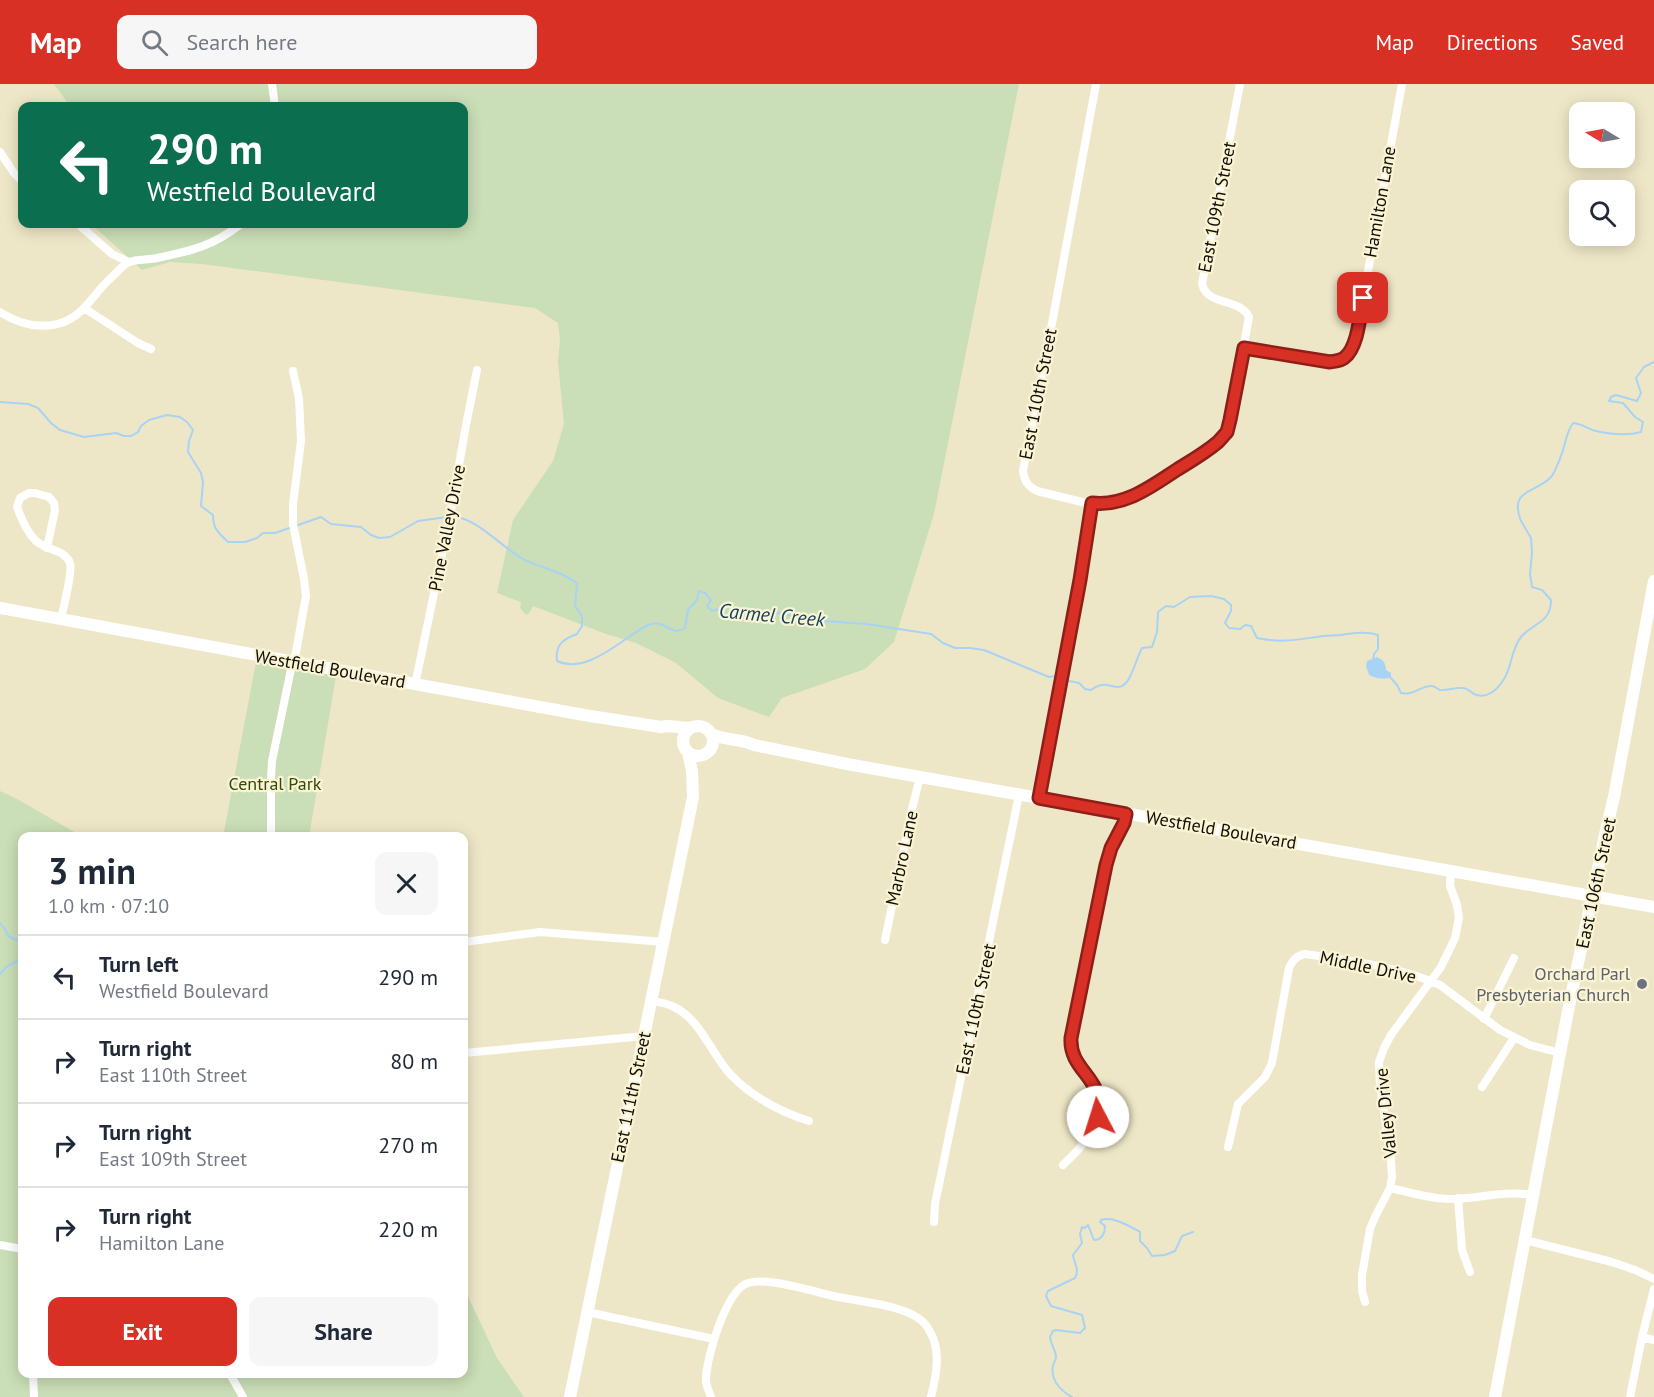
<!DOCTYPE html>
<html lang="en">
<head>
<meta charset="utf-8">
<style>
  body { margin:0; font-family:"PT Sans",sans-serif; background:#f6f6f7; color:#1f2937; height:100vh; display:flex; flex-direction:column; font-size:22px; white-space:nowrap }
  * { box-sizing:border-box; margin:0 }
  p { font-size:20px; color:#747a83 }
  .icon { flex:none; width:33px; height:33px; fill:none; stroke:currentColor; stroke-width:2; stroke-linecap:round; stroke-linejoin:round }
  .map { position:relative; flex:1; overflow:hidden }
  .details { position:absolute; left:18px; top:748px; width:450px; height:546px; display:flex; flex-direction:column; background:#fff; border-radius:12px; box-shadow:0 3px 15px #0003 }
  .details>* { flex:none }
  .banner { position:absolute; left:18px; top:18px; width:450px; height:126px; border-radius:12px; box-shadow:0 3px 15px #0003; background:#0b6e4f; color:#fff; overflow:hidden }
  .needle { width:39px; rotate:280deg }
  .buttons { position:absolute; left:1569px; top:18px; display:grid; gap:12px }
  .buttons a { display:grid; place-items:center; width:66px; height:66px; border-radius:12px; background:#fff; box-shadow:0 3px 15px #0003; font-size:30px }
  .pin { position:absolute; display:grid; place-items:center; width:51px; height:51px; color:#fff; margin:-26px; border-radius:12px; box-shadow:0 3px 9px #0006 }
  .me { position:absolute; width:66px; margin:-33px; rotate:355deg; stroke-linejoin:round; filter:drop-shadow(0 0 4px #0008) }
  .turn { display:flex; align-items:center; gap:21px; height:126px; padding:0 30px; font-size:27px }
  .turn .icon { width:78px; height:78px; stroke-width:2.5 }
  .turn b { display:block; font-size:42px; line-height:51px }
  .round { display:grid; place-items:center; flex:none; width:63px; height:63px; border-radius:12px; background:#f6f6f7 }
  .headline { display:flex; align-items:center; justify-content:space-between; height:102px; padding:0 30px }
  h1 { font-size:36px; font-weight:700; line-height:45px }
  .primary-button { display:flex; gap:12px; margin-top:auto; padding:12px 30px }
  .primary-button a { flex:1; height:69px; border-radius:12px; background:#d93025; color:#fff; font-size:24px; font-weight:700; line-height:69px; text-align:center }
  .primary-button a+a { background:#f6f6f7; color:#1f2937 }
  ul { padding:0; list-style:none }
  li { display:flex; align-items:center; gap:18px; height:84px; padding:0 30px; border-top:2px solid #e0e1e3 }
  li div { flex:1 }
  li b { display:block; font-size:22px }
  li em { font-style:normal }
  header { display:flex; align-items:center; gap:36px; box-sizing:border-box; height:84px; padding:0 30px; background:#d93025; color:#fff }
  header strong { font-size:28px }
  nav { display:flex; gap:33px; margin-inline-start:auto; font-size:21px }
  .search { width:420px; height:54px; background:#f6f6f7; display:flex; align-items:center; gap:15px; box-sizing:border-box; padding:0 21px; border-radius:12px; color:#747a83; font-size:22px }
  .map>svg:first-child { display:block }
  .green { fill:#cadeb7 }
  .water { fill:#a9d3f4 }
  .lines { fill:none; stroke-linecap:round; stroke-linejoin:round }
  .stream { stroke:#a9d3f4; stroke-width:2 }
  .street { stroke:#fff; stroke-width:8 }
  .secondary { stroke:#fff; stroke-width:12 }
  .route-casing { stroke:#8d1f18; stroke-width:15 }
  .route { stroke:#d93025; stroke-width:10 }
  .worship-dot { fill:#6b7280; stroke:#fbf4d4; stroke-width:2 }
  .labels { text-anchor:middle; stroke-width:4.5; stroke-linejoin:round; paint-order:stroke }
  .street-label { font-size:18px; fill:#100e04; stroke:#fbf4d4 }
  .park-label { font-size:18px; fill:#304a07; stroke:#fbf4d4 }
  .worship-label { font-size:18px; fill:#5b616d; stroke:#fbf4d4; text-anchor:end }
  .water-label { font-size:20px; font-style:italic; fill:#104061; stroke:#fbf4d4 }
</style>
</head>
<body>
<header>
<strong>Map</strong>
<div class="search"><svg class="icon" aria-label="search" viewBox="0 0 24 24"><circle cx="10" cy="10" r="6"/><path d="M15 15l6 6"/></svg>Search here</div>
<nav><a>Map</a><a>Directions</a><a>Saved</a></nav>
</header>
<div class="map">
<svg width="1654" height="1313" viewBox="0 0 1654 1313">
  <rect width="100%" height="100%" fill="#eee7c7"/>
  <!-- green -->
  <path class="green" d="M54,0H1019L934,430L894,558L865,585L782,614L769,633L718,614L676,579L636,559L606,550L533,522L530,528L526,531L520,524L521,518L497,509L513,436L553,377L564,340L558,278L560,256L558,239L535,224L202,180L170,178L142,186L91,140H464V22H70Z
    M256,578L336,592L309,753H223Z
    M0,707L17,715L83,753H22V1290H464V1204L497,1274L524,1313H0Z"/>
  <!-- water -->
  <path class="water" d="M1377,573C1383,576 1386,579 1386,586L1391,589V593C1385,596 1374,594 1369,591L1366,582L1367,577Z"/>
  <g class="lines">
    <!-- stream -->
    <path class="stream" d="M0,318L28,320L38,324L51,339L60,346L84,353L116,349L124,352H131L138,348L141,342L149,336L167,331L180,333L187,338L193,346L189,357L188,368L201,389L203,398L201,422L213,431C213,445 218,448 228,458H245L257,454L263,449H275L321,433L331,440L361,443L371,451L379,454L390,453L418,437L447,433
      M1560,374C1566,362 1565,350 1573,339C1584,340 1587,345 1596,347C1610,350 1627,352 1641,348L1643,338L1635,333L1623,319L1609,317L1611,313L1616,311L1637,317L1641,309L1636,294L1644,283L1654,278
      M453,433C474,432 502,463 521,474C539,484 561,487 577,499L575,522L582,532V542L577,550C563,555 555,561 557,577C587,591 622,555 646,542C666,532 668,554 685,544L688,526L697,516L699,507L705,509L711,516L707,522L712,527L719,525L725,531H734L774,528L812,536L867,540L931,550L943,559L955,564H970L984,566L1049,593L1055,592
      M1520,434C1510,405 1536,409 1551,393C1555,389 1557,381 1560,375
      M1389,592L1397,601L1401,609C1404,609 1407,610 1410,609C1417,608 1424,601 1432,602C1435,602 1437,605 1440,606C1447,607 1455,603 1463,604C1468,604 1470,608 1474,610C1487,616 1498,605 1504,595C1512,583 1511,565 1521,553C1534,538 1551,539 1551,516L1542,506L1532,503L1530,490L1532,469L1531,454L1520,435
      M1069,597L1079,599L1085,605L1091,606C1107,593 1116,610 1126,599C1132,593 1137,573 1142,564L1152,563L1157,548L1158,528L1166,522L1174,523L1190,513L1211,512L1224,515L1231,521V527L1225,539L1229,544L1240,545L1245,541L1251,542L1257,554C1280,559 1295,556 1317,553C1325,551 1333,552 1341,551C1353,549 1366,547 1378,551V565L1374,570L1373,576
      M0,839L5,845L8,852L22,859
      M0,890L7,882L22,875
      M1072,1313C1061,1307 1050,1296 1053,1282C1054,1277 1056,1277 1056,1272C1055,1266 1051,1260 1050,1253L1053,1247L1056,1246L1080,1249L1085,1244L1082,1231L1051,1222L1046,1212L1048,1207L1075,1194C1080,1185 1074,1180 1073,1171L1082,1159L1080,1150L1082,1143L1085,1144L1088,1141L1094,1156C1102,1156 1105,1149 1105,1142L1100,1138L1101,1136C1113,1132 1129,1142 1140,1148V1157L1147,1164L1152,1172L1165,1171L1175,1167L1182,1152L1193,1148"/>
    <!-- street -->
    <path class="street" d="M272,0L275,22
      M1096,0L1053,234L1023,386C1024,396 1027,402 1037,407L1082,418L1100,420L1124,416L1142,408L1210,364L1226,348L1230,336L1249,233C1239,213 1208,223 1202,200L1240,0
      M0,68L14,89L22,97
      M78,140L112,170L129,178
      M84,224L138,259L151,265
      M0,228C25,244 57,249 81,227C92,217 100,203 112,193C117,188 123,181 129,178C137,175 148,176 157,174C191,167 213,162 241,140
      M1244,264L1330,278C1347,275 1351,268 1356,253L1402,0
      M47,464L55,426L54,419L49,413L35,409H29L20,414L17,423C21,434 27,448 35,456C44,466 65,465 70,479C73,489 63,524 61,535
      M415,601L449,437L467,336L477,286
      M1039,714L1084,477L1091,419
      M271,753V694L272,677L290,590L296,568L306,512L304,495L293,440V420L301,357L299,314L293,287
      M885,856L912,725L920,693
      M464,858L540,848L664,858
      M651,917C659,918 667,919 674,923C700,935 711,969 730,990C752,1013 778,1027 809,1037
      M1484,935L1514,874
      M464,969L644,952
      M1482,1003L1514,954
      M1228,1063L1238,1020L1265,993L1272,979L1289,884C1293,876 1296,872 1305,870C1351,877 1398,882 1440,901L1500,946L1530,961L1560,969
      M1063,1081C1078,1067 1104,1040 1100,1017C1099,1007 1093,1000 1087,992C1078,980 1070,969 1071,954L1106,781L1111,764L1124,739L1126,730
      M1390,1104C1410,1108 1429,1115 1450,1115C1479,1115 1503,1106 1533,1111
      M1458,1114L1462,1166L1470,1188
      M934,1138L935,1120L1019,711
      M1525,1156L1612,1178L1635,1186L1654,1195
      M0,1161L22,1165
      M1365,1218L1362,1207V1191L1370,1145L1375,1133L1390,1104L1392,1093L1391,1076L1380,1002L1379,978L1384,964L1391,951L1441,883L1455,854L1459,834L1457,821L1450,802L1451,787
      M587,1228L714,1255
      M1642,1253L1654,1256
      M33,1290L34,1313
      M230,1290L243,1313
      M711,1313C709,1307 706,1302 706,1296C706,1274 726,1206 748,1199C768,1193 812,1207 833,1212C856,1217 893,1220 913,1231C919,1234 926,1240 929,1246C942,1265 936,1293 931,1313
      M1630,1313L1642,1253L1654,1205"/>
    <!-- secondary -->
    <path class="secondary" d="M0,524L584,631L661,643L667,642L690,644
      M683 657a15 15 0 1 1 30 0a15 15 0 1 1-30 0Z
      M711,650C726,657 740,654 754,661L847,680L1654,823
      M570,1313L693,713L692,687L688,669
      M1495,1313L1568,927L1606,746L1614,713L1654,497"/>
  </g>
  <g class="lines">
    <!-- route casing -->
    <g class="route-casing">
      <path id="route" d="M1098,1033C1106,993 1069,988 1071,954L1106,781L1111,764L1124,739L1126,730L1039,714L1080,496L1092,419C1125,423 1152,402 1178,385C1191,377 1205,369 1218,358L1227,348L1230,336L1244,264L1330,278C1335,277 1340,277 1344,274C1358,264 1360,231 1363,214"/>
    </g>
    <!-- route -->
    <use href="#route" class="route"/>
  </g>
  <!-- markers -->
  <circle class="worship-dot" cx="1642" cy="900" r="6"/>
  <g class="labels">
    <!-- street labels -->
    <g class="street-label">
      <text transform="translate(1380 118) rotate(-80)" y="6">Hamilton Lane</text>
      <text transform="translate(1217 123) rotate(-79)" y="6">East 109th Street</text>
      <text transform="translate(1038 310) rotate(-79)" y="6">East 110th Street</text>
      <text transform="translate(447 444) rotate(-79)" y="6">Pine Valley Drive</text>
      <text transform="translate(330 585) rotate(10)" y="6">Westfield Boulevard</text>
      <text transform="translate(1221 746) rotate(10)" y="6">Westfield Boulevard</text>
      <text transform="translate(902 774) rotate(-78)" y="6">Marbro Lane</text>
      <text transform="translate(1596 799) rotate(-78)" y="6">East 106th Street</text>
      <text transform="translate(1368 883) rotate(12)" y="6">Middle Drive</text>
      <text transform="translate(976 925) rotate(-78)" y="6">East 110th Street</text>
      <text transform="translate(631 1013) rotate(-78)" y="6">East 111th Street</text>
      <text transform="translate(1386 1029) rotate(-96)" y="6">Valley Drive</text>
    </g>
    <!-- park labels -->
    <g class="park-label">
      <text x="275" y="706">Central Park</text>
    </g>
    <!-- worship labels -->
    <g class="worship-label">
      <text x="1630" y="896">Orchard Parl<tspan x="1630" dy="21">Presbyterian Church</tspan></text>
    </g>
    <!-- water labels -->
    <g class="water-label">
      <text transform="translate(772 531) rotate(5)" y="7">Carmel Creek</text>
    </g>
  </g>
</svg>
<div class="buttons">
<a><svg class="needle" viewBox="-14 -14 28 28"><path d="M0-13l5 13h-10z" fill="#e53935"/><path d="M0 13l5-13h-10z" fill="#747a83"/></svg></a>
<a><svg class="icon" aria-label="search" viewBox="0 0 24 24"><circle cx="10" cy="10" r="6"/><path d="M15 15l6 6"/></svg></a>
</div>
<div class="pin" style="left:1363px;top:214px;background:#d93025"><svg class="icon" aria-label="arrive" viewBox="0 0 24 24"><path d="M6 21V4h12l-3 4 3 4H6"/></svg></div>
<svg class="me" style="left:1098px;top:1033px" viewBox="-20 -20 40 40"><circle r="19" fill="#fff"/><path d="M0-13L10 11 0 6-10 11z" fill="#d93025"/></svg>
<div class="banner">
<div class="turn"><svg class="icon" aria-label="left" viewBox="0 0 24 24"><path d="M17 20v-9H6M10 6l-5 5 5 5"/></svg><div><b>290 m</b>Westfield Boulevard</div></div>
</div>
<section class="details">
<div class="headline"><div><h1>3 min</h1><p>1.0 km · 07:10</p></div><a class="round"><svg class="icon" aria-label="close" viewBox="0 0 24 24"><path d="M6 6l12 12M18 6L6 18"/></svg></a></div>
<ul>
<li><svg class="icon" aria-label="left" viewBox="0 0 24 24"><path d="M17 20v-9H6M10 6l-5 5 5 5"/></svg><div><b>Turn left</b><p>Westfield Boulevard</p></div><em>290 m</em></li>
<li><svg class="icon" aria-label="right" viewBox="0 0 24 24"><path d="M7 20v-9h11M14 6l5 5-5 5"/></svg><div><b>Turn right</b><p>East 110th Street</p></div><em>80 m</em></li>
<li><svg class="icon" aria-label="right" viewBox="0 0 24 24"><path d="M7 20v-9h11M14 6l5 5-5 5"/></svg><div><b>Turn right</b><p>East 109th Street</p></div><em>270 m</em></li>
<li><svg class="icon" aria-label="right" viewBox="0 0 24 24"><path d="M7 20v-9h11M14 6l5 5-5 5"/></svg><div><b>Turn right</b><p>Hamilton Lane</p></div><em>220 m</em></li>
</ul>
<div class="primary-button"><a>Exit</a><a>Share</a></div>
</section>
</div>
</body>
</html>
